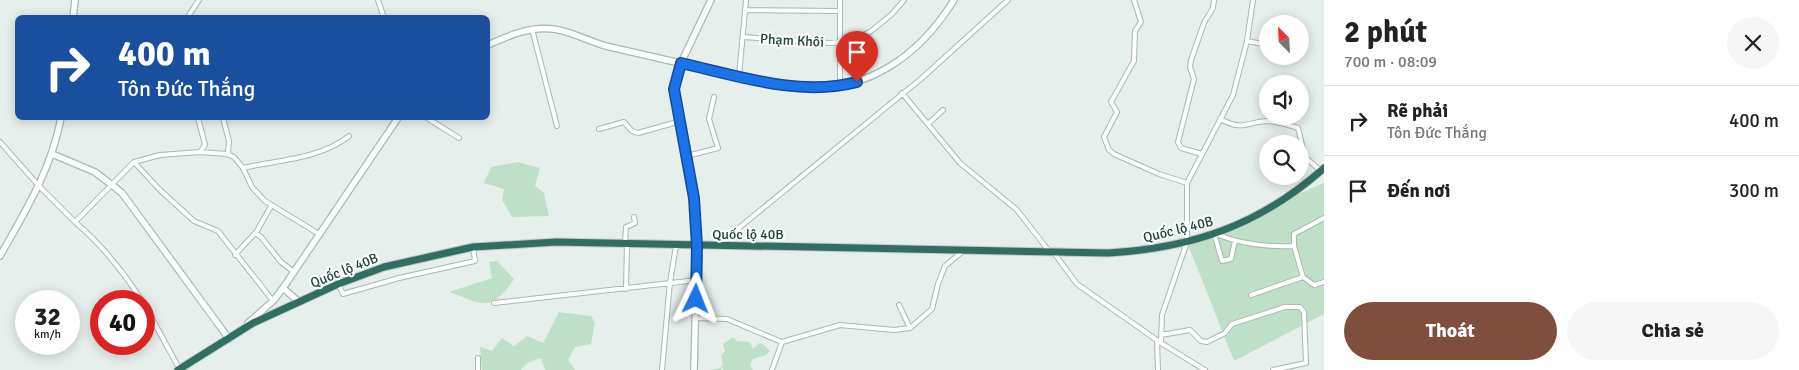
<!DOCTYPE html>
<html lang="vi">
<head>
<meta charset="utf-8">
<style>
  body { margin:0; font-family:Signika,sans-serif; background:#f6f6f6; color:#222; height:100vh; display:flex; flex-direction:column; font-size:19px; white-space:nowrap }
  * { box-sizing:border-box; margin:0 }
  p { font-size:16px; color:#767676 }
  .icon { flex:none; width:28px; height:28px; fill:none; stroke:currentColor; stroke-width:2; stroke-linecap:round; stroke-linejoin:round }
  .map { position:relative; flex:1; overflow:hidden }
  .sheet { display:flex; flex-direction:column; background:#fff; width:475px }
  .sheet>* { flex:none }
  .hud { position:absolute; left:15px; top:15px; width:475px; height:105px; border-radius:8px; box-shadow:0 2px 12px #0003; background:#1a4fa0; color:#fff; overflow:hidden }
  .needle { width:32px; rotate:336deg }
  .fabs { position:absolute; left:1259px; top:15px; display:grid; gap:10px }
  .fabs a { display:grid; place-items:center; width:50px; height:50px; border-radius:50%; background:#fff; box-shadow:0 2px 12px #0003; font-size:25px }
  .speed { position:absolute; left:15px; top:290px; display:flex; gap:10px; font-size:25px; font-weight:700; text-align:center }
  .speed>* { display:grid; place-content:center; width:65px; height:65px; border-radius:50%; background:#fff; box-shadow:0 2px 12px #0003; line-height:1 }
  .speed small { font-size:12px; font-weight:400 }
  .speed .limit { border:8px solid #d22; background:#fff; color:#111 }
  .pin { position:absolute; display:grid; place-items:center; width:42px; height:42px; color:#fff; margin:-51px -21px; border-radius:50% 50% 50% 0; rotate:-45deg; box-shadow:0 0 5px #0007 }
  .pin .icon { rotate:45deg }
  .me { position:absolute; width:55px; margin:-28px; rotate:2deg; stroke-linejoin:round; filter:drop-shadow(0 0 4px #0008) }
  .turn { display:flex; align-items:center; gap:18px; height:105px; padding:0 20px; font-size:22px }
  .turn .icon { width:65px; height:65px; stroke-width:2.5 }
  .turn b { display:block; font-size:35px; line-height:42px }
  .round { display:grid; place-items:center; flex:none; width:52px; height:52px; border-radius:26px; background:#f6f6f6 }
  .overview { display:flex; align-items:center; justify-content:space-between; height:85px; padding:0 20px }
  h1 { font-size:30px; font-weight:700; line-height:38px }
  .action { display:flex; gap:10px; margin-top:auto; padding:10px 20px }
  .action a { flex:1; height:58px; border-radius:30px; background:#804e3d; color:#fff; font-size:20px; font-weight:700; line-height:58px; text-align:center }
  .action a+a { background:#f6f6f6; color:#222 }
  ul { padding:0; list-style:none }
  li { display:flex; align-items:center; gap:15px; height:70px; padding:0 20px; border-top:1px solid #e0e0e0 }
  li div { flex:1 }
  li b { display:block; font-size:19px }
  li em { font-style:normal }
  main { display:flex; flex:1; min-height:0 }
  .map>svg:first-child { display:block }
  .green { fill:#bfe0c8 }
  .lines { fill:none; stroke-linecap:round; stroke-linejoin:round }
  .street-casing { stroke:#a8b8b2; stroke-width:6 }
  .secondary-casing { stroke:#a4bbb3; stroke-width:8 }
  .highway-casing { stroke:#c2cac8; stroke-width:9 }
  .street { stroke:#fff; stroke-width:4 }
  .secondary { stroke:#fff; stroke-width:5.5 }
  .highway { stroke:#2f6f62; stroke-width:7 }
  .route-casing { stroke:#114b97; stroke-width:12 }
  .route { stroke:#1a73e8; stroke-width:9 }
  .labels { text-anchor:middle; stroke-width:4.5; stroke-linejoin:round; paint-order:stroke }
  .street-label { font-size:14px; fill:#24423a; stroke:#f7fbf9 }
</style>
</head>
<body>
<main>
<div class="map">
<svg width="1324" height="370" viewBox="0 0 1324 370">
  <rect width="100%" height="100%" fill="#e6efeb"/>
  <!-- green -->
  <path class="green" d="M518,162L540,168L535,186L544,193L549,216L512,217L502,200L504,189L484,183L491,167Z
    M1324,183V314L1234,361L1187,242Z
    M497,261L514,279C491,314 483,304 449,292L492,278L489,262Z
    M559,312L591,316L595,323L591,344L575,347L568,360L575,370H545L541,358L527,363L521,370H482L480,347L492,351L502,338L514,346L527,336L543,343Z
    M733,337L737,341L750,342L753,349L759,343L763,344L770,351L766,355L753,359L750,365L753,370H723L724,366L721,370H710L720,368L723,364L721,356L725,351L723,344Z"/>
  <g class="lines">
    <!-- street casing -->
    <g class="street-casing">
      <path id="street" d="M378,0L384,18
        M1134,0L1141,22L1135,31L1134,61L1111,102L1117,112L1104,137L1109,150L1114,154L1159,174L1187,183
        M746,10L840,11
        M187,18L199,0
        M532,29L557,126
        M744,37L829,43L849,41L870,32L892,14L904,0
        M1247,41L1268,45
        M739,76L746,0
        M840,85V0
        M902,93L960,163L1017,210L1049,251
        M198,118L205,145L200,152L160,155L134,162L160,190L194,221L218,231L273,301
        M223,118L229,141L228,154
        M427,118L459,138
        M1220,119C1244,131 1244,123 1266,121C1277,121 1288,125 1298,128L1305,157L1321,171
        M928,124L943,110
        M599,129L624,122L632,131L638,133L681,121
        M0,142L40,187L75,222L134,162
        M200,152L227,154L234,157L243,168L252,187L265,201L319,234
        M1202,154L1181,148L1178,142L1194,79L1190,67L1191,60L1204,23L1213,8L1214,0
        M687,156L718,148L709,119L714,97
        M243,168C278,160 320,159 349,136
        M75,222C102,245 123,271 142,301
        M255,233L261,237L281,262L294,272
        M1214,233L1222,261L1231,259L1235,241
        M1216,234C1242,245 1267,247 1294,246
        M625,244L626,227L635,223L634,217
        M718,245L922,78L1008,0
        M1054,253L1077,284L1161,343L1205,370
        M235,255L257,231L271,206
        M1303,277L1314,285L1324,282
        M338,284L343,294L399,278L475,261L473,247
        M626,289L627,244
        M1251,295L1303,277L1294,246V234L1324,218
        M494,303L697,280
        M144,304L180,370
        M899,305L910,328
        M695,318L727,319L782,342L840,325L894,330L910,328L932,309L938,284L945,266L962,252
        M1161,335L1190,330L1201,341L1207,342L1225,333L1232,324L1285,307H1300L1304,312L1306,363L1273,370
        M1157,341L1158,370
        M1161,343L1162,315L1187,242V183L1233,95L1247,41L1253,0
        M478,358V370
        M662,370L670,282L676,246
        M772,370L782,342"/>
    </g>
    <!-- secondary casing -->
    <g class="secondary-casing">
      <path id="secondary" d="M73,18L75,0
        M488,45C508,36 530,26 553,29C572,31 591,43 610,47C650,56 689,65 728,74C751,79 775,85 799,87C867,94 920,55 954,0
        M52,154L95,172L122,193L216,321L229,339L231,337
        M0,256C26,210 51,170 61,118
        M283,288L299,302
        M248,323L273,301L283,288L398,118
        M694,370L697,246L694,198L674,89L681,63L711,0"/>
    </g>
    <!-- highway casing -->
    <g class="highway-casing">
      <path id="highway" d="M178,370L253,323L338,284L384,267L473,247L556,242L1108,253C1193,248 1260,225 1324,168"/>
    </g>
    <!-- street -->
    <use href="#street" class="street"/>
    <!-- secondary -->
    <use href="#secondary" class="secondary"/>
    <!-- highway -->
    <use href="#highway" class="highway"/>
  </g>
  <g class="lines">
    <!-- route casing -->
    <g class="route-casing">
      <path id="route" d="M696,299L697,246L694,198L674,89L681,63C738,76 800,97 857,82"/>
    </g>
    <!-- route -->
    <use href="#route" class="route"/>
  </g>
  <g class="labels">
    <!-- street labels -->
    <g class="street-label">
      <text transform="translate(792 40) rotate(3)" y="5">Phạm Khôi</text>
      <text transform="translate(1178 229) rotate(-14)" y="5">Quốc lộ 40B</text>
      <text x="748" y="239">Quốc lộ 40B</text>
      <text transform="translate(344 270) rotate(-22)" y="5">Quốc lộ 40B</text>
    </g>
  </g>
</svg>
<div class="fabs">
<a><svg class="needle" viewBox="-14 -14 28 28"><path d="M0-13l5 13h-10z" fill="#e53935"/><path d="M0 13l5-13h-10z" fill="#767676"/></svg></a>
<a><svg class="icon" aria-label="sound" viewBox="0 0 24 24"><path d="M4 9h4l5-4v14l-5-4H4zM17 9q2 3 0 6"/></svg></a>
<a><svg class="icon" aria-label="search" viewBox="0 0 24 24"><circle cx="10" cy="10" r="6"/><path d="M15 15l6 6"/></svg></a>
</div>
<div class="speed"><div>32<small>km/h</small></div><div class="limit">40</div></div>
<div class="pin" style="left:857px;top:82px;background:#d93025"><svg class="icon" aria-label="arrive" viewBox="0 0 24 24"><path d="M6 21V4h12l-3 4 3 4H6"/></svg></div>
<svg class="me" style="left:696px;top:299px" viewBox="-20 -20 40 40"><path d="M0-17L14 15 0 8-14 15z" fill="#1a73e8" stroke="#fff" stroke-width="4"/></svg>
<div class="hud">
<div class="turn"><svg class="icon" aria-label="right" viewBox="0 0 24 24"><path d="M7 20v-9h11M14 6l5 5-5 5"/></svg><div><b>400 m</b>Tôn Đức Thắng</div></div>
</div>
</div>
<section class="sheet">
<div class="overview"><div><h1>2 phút</h1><p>700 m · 08:09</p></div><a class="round"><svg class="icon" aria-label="close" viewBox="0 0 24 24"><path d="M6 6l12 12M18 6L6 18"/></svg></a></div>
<ul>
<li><svg class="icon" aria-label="right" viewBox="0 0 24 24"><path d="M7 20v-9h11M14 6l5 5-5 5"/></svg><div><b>Rẽ phải</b><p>Tôn Đức Thắng</p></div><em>400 m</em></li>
<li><svg class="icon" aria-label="arrive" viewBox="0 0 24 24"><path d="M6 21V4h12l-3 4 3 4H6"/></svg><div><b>Đến nơi</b></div><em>300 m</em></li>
</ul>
<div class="action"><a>Thoát</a><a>Chia sẻ</a></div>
</section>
</main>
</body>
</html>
